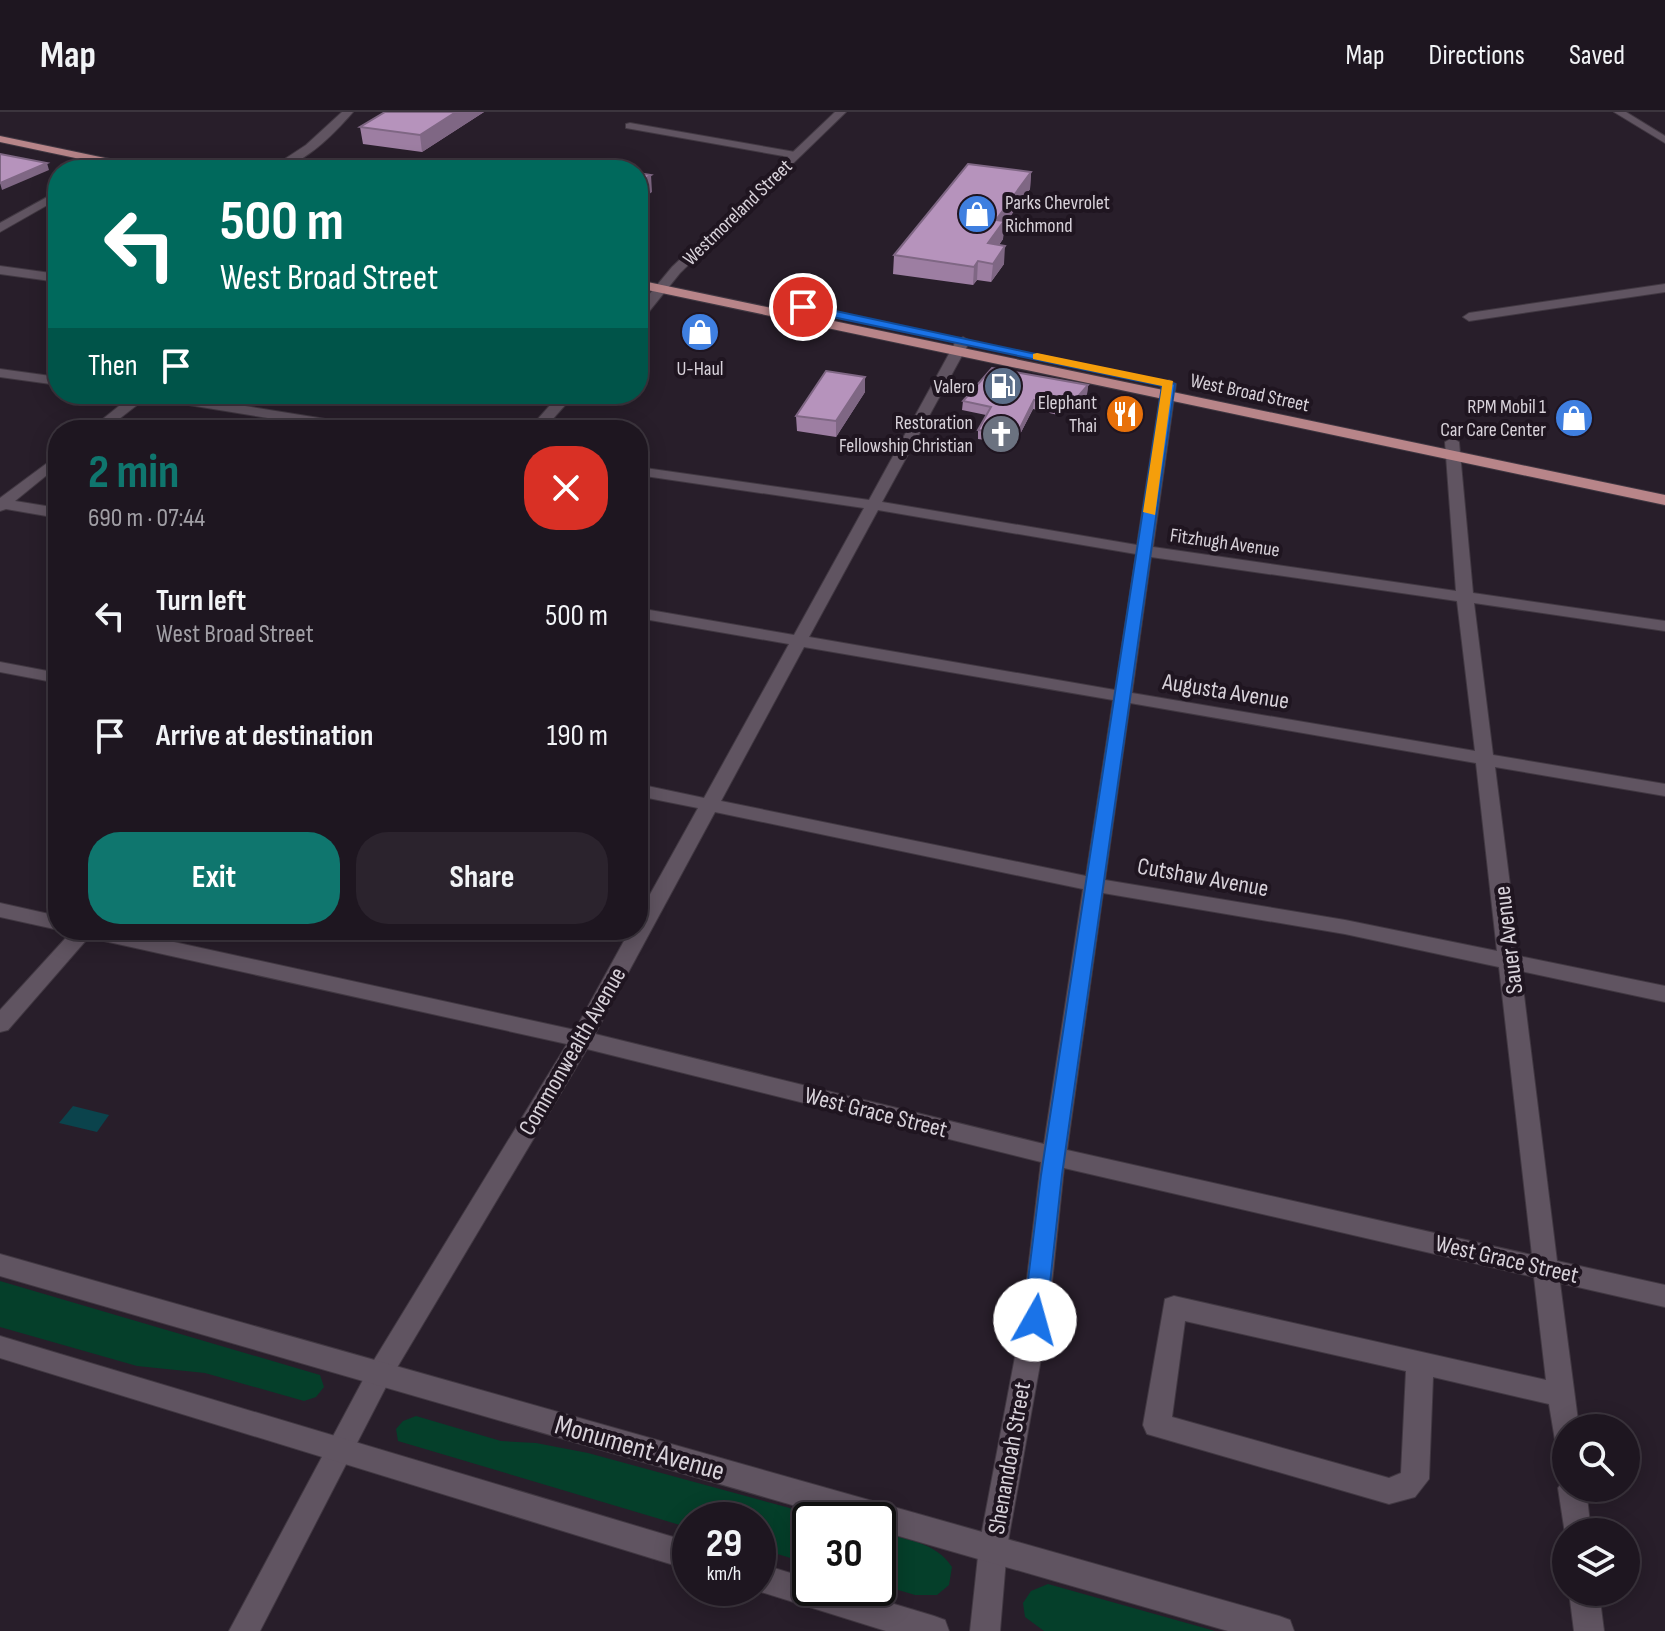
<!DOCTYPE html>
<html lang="en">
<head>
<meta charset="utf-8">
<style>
  body { margin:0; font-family:"Sofia Sans Condensed",sans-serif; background:#2b232d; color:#f1f3f6; height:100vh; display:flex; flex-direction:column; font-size:30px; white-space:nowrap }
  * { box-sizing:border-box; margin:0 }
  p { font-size:26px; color:#a19fa5 }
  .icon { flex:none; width:44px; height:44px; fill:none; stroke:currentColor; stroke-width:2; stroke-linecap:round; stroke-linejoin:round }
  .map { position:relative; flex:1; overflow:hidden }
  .details { position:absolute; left:48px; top:308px; width:600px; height:520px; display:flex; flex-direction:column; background:#1e1620; border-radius:32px; box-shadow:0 4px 20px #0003,0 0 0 2px #3c353e }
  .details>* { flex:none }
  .banner { position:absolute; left:48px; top:48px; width:600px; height:244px; border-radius:32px; box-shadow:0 4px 20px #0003,0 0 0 2px #3c353e; background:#00695c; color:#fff; overflow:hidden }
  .buttons { position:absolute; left:1552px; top:1302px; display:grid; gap:16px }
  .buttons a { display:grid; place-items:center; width:88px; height:88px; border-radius:50%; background:#1e1620; box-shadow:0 4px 20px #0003,0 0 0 2px #3c353e; font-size:40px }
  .speed { position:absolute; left:672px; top:1390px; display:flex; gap:16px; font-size:40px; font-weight:700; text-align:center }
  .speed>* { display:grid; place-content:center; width:104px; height:104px; border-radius:50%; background:#1e1620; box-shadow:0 4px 20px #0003,0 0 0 2px #3c353e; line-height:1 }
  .speed small { font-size:20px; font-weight:400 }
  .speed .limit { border:4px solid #111; border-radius:12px; background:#fff; color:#111 }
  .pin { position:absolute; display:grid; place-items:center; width:68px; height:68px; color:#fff; margin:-34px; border:4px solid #fff; border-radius:50%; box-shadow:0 2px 8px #0007 }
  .me { position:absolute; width:88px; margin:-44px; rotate:7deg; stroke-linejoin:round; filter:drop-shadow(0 0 6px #0008) }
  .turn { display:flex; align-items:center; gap:28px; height:168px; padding:0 40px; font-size:36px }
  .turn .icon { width:104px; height:104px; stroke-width:2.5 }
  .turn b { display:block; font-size:56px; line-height:68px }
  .then { display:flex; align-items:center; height:76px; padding:0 40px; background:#0003; gap:16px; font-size:30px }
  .round { display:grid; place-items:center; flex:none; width:84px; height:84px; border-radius:32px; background:#2b232d }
  .head { display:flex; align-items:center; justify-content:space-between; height:136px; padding:0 40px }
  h1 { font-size:48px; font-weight:700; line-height:60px; color:#0f766e }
  .primary-button { display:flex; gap:16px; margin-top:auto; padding:16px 40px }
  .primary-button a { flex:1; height:92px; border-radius:32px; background:#0f766e; color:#fff; font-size:32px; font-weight:700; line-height:92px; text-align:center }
  .primary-button a+a { background:#2b232d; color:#f1f3f6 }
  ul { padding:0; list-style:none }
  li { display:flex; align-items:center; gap:24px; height:120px; padding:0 40px }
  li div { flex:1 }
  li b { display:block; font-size:30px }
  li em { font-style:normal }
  header { display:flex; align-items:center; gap:48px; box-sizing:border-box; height:112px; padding:0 40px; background:#1e1620; border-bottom:2px solid #3c353e }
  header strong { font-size:38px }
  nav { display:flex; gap:44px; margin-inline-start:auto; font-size:28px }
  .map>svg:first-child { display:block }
  .green { fill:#053f2a }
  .water { fill:#0b434c }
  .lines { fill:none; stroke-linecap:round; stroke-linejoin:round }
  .street-casing { stroke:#413842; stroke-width:2 }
  .secondary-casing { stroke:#413842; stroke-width:2 }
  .primary-casing { stroke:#413842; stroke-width:2 }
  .street { fill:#605461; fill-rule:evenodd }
  .secondary { fill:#605461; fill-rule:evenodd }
  .primary { fill:#b88589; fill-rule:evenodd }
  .wall { fill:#9d7ea2 }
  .shaded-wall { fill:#7f6784 }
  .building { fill:#b693bc; stroke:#7f6784; stroke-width:2 }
  .route { fill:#1a73e8; stroke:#114b97; stroke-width:2 }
  .slow { fill:#f59e0b }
  .labels { text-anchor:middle; stroke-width:8; stroke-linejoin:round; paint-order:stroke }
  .far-poi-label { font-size:20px; fill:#d8d2da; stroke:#1f1520; text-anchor:end }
  .far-street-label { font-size:20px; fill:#d8d2da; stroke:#1f1520 }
  .street-label { font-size:24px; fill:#d8d2da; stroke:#1f1520 }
  .near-street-label { font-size:28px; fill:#d8d2da; stroke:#1f1520 }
</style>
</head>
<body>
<header>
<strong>Map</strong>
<nav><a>Map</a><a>Directions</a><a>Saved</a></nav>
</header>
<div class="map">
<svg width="1665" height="1519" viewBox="0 0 1665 1519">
  <rect width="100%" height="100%" fill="#281e2a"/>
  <!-- green -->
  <path class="green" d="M0,1169L320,1263L324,1275L316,1285L304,1289L205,1261L137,1254L0,1215Z
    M416,1304L501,1329L536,1331L588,1341L834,1408H810V1452L758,1436V1408H690V1416L398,1329L396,1317L403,1309Z
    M878,1420C905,1427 936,1430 952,1455L949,1473L937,1483H915L878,1472Z
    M1048,1472L1215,1519H1044L1025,1505L1023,1491L1031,1479Z"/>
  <!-- water -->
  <path class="water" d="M73,994L109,1003L97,1020L59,1011Z"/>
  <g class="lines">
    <!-- street casing -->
    <g class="street-casing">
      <path id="street" d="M630,11L795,40L800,43L795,46L626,16V12Z
        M108,48L117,50L107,58H94Z
        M58,79V87L0,120V111Z
        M0,154L58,162V170L0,162Z
        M1665,172V180L1469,209L1463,205L1469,201Z
        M963,225L970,229L882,390L1137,433L1162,272L1169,268L1176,272L1153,435L1456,479L1445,330L1452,326L1459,330L1473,481L1665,509V519L1474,491L1493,643L1665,672V684L1495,655L1519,844L1665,874V890L1521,859L1557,1149L1665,1173V1195L1560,1171L1579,1316H1566V1337L1556,1334L1549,1292L1433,1265L1429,1367L1415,1385L1389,1392L1147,1322L1143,1313L1165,1187L1174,1184L1546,1268L1534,1165L1064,1056L1048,1208L1007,1435L1000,1519H970L979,1435L1022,1208L1041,1050L587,937L389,1269L260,1519H229L371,1253L567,932L86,825L79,823L76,818H119L575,918L630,818H638V804L698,696L638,684V672L704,686L789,532L638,506V496L794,523L864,396L638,363V355L869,388L956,229ZM878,398L1136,442L1115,578L809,525ZM1151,445L1457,489L1475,639L1132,581ZM804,535L1113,588L1086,764L721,689ZM1130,591L1476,651L1497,839L1345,808L1105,768ZM715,700L1083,777L1044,1032L595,922ZM1103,781L1345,822L1499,855L1532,1143L1067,1038ZM1185,1209L1406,1259L1401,1361L1389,1366L1172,1305Z
        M0,257L58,265V273L0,265Z
        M134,282H170L369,314L376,318H342L146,286L105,318H89Z
        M58,343V354L15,389L58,396V406L6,397L0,399V386Z
        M0,550L58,561V571L0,560Z
        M0,791L58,804L59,818L0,805Z
        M1566,1365V1376H1586L1591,1420H1566V1428L1558,1376Z
        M1569,1480H1599L1604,1519H1574Z"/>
    </g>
    <!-- secondary casing -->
    <g class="secondary-casing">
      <path id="secondary" d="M342,0H353C333,23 299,58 268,58L306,33Z
        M835,0H846L680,161L643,207L638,208V196L672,155Z
        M1614,0H1626L1665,24V31Z
        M560,282H575L543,318H528Z
        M73,818H95L8,918L0,920V898Z
        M0,1142L1279,1504L1290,1508L1294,1519H1228L878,1418V1408H844L0,1164Z
        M0,1224L690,1430V1458L0,1246Z
        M758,1451L810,1467V1476H841L934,1504L945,1508L949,1519H886L758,1479L750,1476H758Z"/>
    </g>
    <!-- primary casing -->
    <g class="primary-casing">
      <path id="primary" d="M0,24L148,55L153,58H132L0,30Z
        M638,168L1665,383V393L638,176Z"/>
    </g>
    <!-- street -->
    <use href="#street" class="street"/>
    <!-- secondary -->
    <use href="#secondary" class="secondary"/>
    <!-- primary -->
    <use href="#primary" class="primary"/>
  </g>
  <!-- wall -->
  <path class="wall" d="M385,0H484L422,40L363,32L360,15Z
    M1031,60L1030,77L1004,113L1003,127L999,133L1004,152L991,170L977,168L973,173L893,162L894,143Z
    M865,265V280L836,325L797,319L796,304Z
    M1088,273L1087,282L1074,297L1066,295L1058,303L1033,297L1015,332L978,327V318L986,303L962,298L963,289Z"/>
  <!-- shaded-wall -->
  <path class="shaded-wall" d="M456,0H484L422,40L420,23Z
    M47,51L49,58L2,78L0,71Z
    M1031,60L1030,77L1004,113L1003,127L987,150L988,131L996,108Z
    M651,63L652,80L638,90V71Z
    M1005,134L1004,152L991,170L993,152Z
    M978,149L977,168L973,173L974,155Z
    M865,265V280L836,325V309Z
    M1088,273L1087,282L1074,297L1075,288Z
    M1066,286V295L1058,303V294Z
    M1034,288L1033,297L1015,332L1016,324Z"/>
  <!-- building -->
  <path class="building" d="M385,0H456L420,23L360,15Z
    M0,42L47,51L0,71Z
    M577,49L625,58H562Z
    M968,52L1031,60L996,108L1004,109L988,131L1005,134L993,152L978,149L974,155L894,143Z
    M638,61L651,63L638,71Z
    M992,256L1088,273L1075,288L1066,286L1058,294L1034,288L1016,324L978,318L991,295L963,289Z
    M826,259L865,265L836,309L796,304Z"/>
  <!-- route -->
  <path class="route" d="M803,192L1175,272L1062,1063L1046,1208L1043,1215L1035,1218L1026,1215L1023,1208L1041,1063L1162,274L799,198L797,195Z"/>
  <!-- slow -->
  <path class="slow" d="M1037,241L1173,269L1155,403L1143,400L1162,274L1033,247V242Z"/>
  <!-- icons -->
  <defs>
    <g id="shop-disc" transform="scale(2)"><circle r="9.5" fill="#3f7fe0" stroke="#1f1520"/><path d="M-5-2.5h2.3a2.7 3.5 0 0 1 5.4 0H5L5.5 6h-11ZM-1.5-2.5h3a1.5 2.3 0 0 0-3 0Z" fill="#fff"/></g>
    <g id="fuel-disc" transform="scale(2)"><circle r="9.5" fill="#5c6f8a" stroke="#1f1520"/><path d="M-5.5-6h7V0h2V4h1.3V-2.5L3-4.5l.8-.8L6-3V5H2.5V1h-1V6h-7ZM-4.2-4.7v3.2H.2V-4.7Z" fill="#fff"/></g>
    <g id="restaurant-disc" transform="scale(2)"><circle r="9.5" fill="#e8710a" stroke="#1f1520"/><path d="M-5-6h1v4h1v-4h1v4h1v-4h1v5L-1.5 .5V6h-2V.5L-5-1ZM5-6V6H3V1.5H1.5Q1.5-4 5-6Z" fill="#fff"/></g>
    <g id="church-disc" transform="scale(2)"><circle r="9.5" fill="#6b7280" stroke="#1f1520"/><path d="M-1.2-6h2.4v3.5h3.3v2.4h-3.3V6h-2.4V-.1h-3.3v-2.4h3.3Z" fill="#fff"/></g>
  </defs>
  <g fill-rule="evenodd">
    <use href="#shop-disc" x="977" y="102"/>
    <use href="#shop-disc" x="700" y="220"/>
    <use href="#fuel-disc" x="1003" y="274"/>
    <use href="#restaurant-disc" x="1125" y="302"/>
    <use href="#shop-disc" x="1574" y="306"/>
    <use href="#church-disc" x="1001" y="322"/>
  </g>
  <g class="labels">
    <!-- far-poi labels -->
    <g class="far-poi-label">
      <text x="1005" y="97" text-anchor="start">Parks Chevrolet<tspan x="1005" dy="23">Richmond</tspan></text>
      <text x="700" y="263" text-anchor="middle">U-Haul</text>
      <text x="975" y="281">Valero</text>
      <text x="1097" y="297">Elephant<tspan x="1097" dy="23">Thai</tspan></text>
      <text x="1546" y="301">RPM Mobil 1<tspan x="1546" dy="23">Car Care Center</tspan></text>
      <text x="973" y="317">Restoration<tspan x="973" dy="23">Fellowship Christian</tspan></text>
    </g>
    <!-- far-street labels -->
    <g class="far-street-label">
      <text transform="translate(737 100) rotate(-44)" y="7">Westmoreland Street</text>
      <text transform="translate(1250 280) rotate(12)" y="7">West Broad Street</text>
      <text transform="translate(1225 430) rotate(8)" y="7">Fitzhugh Avenue</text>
    </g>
    <!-- street labels -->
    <g class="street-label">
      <text transform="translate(1226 579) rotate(9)" y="8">Augusta Avenue</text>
      <text transform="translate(1203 765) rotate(10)" y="8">Cutshaw Avenue</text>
      <text transform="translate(1508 828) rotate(-97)" y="8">Sauer Avenue</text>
      <text transform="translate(572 939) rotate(-60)" y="8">Commonwealth Avenue</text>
      <text transform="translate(876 1000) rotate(14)" y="8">West Grace Street</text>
      <text transform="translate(1507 1147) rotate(13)" y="8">West Grace Street</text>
      <text transform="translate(1009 1346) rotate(-80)" y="8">Shenandoah Street</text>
    </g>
    <!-- near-street labels -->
    <g class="near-street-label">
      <text transform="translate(640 1335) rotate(16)" y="10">Monument Avenue</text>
    </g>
  </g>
</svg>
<div class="buttons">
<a><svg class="icon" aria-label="search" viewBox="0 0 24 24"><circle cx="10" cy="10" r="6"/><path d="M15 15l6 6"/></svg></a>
<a><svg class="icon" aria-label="layers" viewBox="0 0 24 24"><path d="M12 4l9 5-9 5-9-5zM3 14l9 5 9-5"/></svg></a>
</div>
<div class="speed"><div>29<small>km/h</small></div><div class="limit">30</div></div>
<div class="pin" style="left:803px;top:195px;background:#d93025"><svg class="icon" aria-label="arrive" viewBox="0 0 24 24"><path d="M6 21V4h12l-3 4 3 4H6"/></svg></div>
<svg class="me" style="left:1035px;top:1208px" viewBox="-20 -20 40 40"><circle r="19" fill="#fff"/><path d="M0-13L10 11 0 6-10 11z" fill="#1a73e8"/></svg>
<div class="banner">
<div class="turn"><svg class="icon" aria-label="left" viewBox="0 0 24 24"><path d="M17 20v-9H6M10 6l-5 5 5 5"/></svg><div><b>500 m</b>West Broad Street</div></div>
<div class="then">Then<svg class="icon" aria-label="arrive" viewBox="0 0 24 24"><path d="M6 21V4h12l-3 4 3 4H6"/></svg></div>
</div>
<section class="details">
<div class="head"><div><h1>2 min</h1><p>690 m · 07:44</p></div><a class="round" style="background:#d93025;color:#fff"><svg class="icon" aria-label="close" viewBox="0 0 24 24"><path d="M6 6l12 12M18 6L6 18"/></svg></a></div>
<ul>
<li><svg class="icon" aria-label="left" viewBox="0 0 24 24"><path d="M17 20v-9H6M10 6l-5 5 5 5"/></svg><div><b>Turn left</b><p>West Broad Street</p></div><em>500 m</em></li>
<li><svg class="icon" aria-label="arrive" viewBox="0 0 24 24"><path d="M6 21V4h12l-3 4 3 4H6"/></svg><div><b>Arrive at destination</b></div><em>190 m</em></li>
</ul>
<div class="primary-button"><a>Exit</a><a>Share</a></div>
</section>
</div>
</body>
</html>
